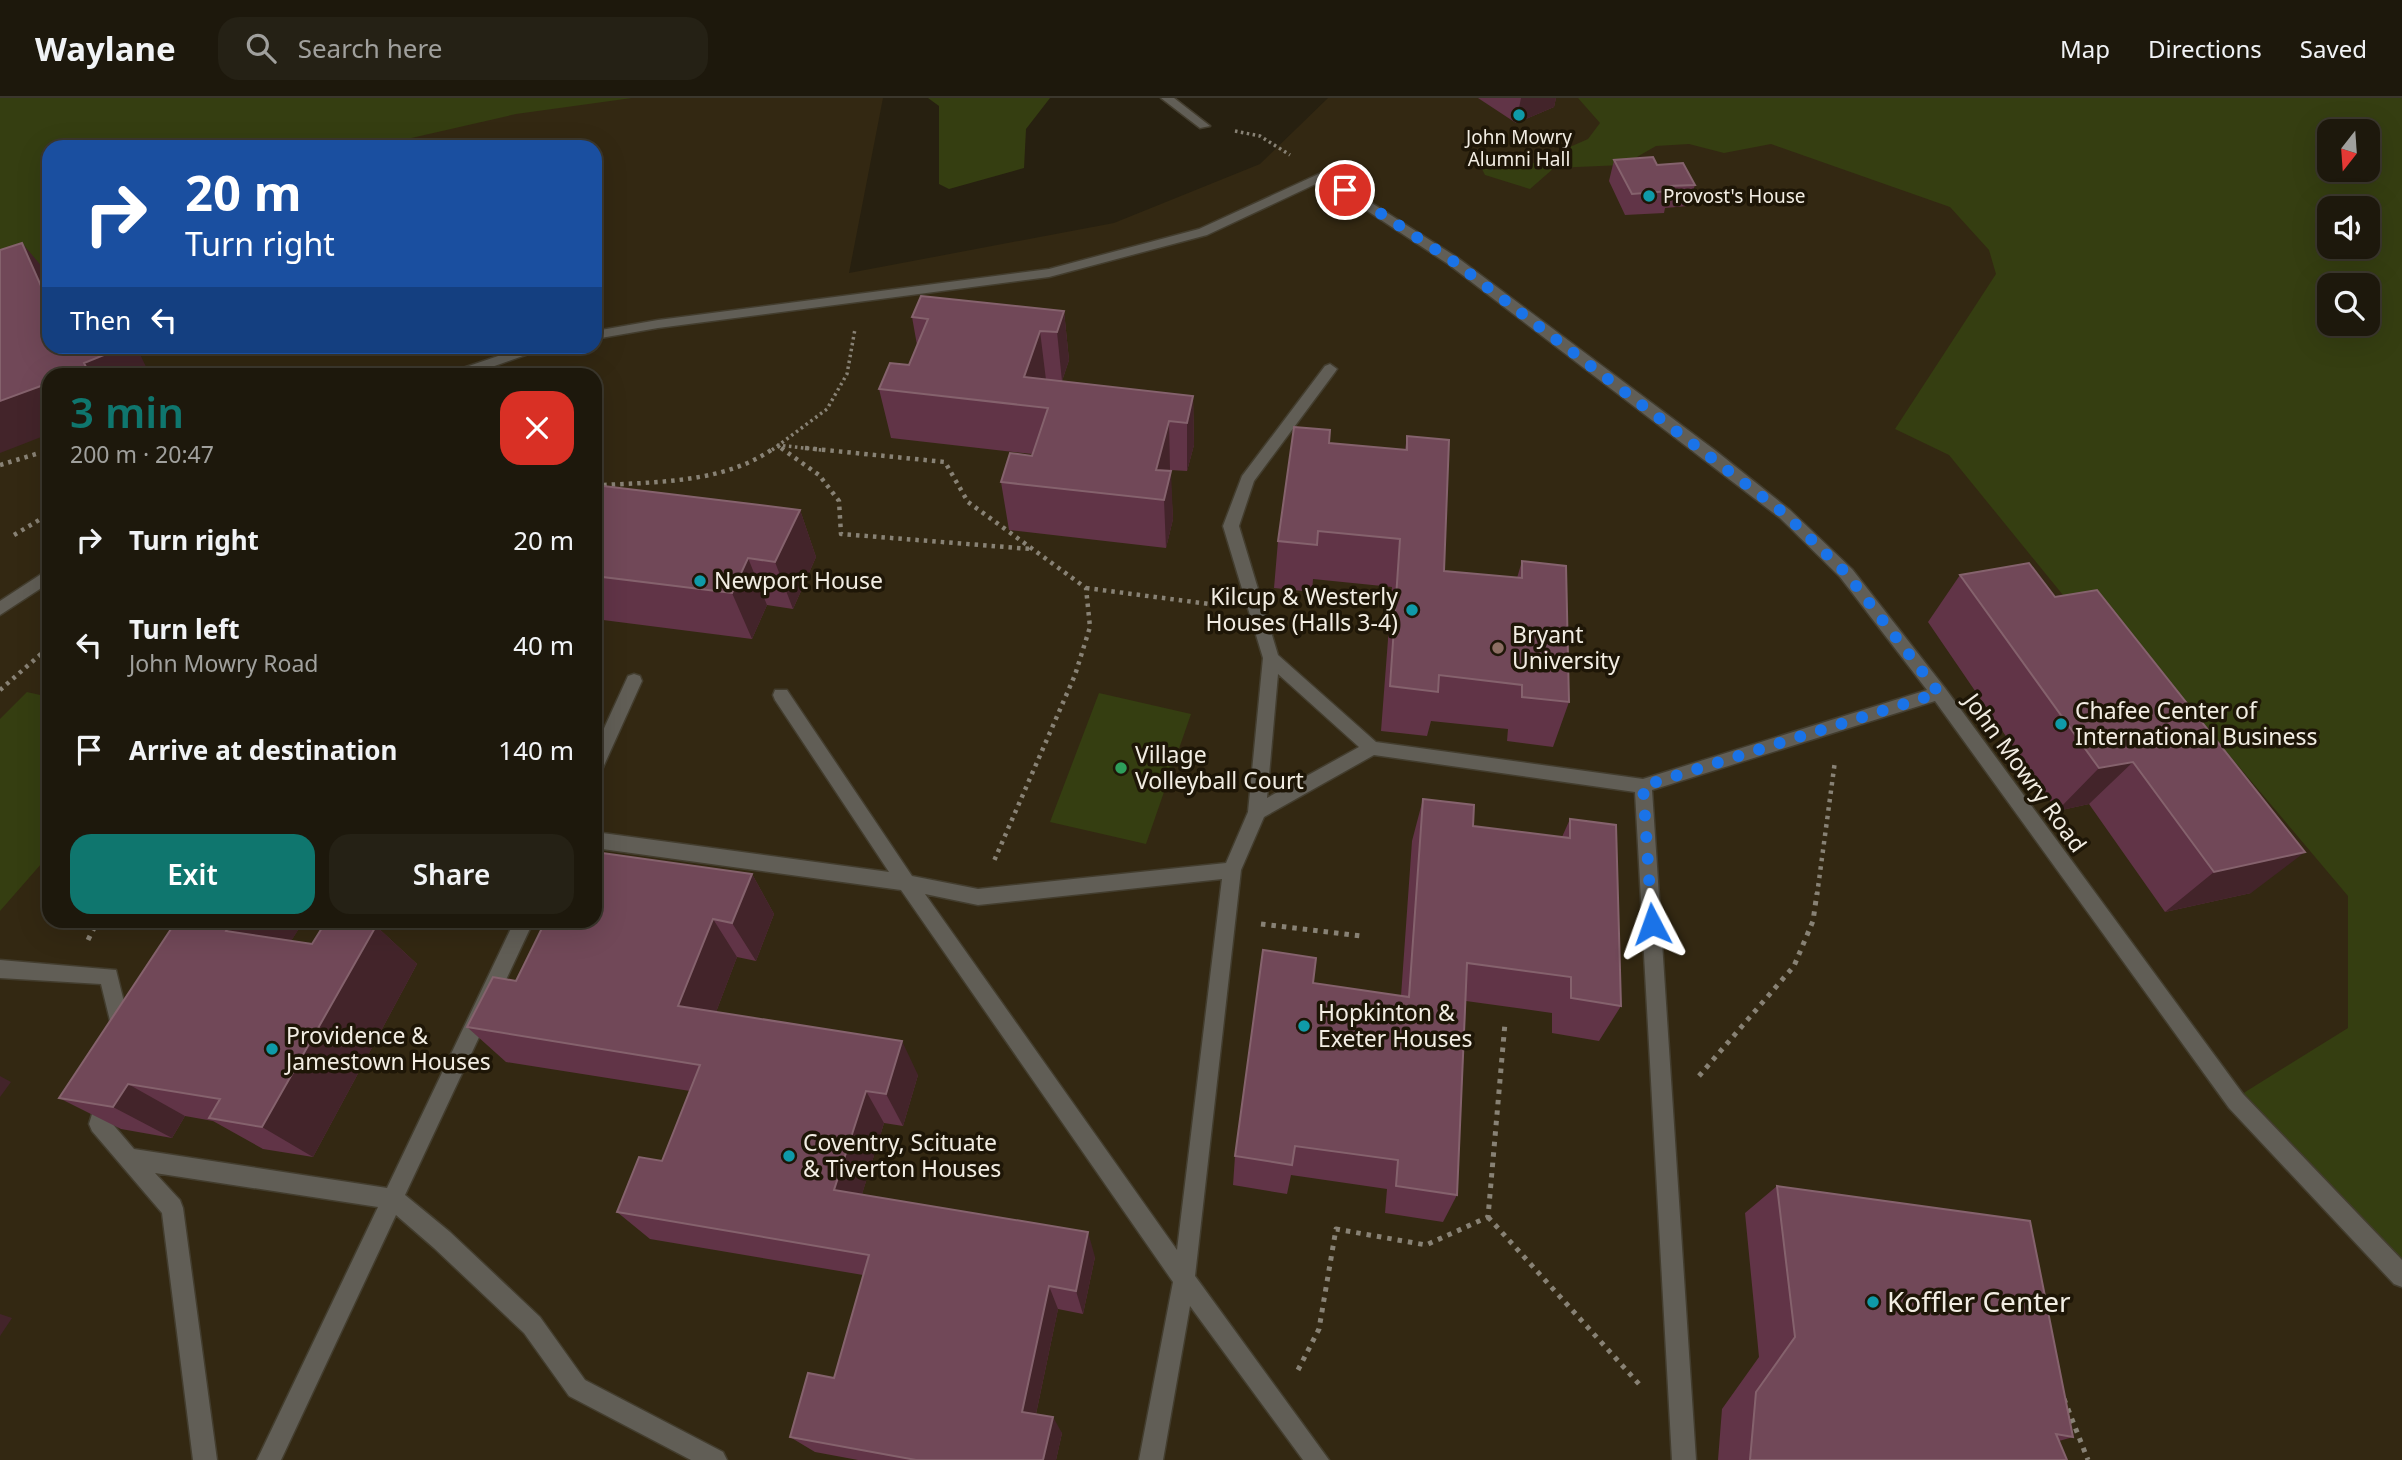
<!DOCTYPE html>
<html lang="en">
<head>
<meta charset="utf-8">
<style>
  body { margin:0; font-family:"Noto Sans",sans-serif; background:#252115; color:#f1f3f6; height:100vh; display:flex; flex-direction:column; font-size:26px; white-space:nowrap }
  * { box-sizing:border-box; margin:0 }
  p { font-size:23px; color:#a0a09d }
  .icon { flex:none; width:38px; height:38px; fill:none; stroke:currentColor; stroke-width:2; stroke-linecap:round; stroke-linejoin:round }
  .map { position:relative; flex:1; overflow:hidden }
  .sheet { position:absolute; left:42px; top:270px; width:560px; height:560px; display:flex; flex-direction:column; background:#1d180c; border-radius:21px; box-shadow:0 7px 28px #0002,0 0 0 2px #3b372d }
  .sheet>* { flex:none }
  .top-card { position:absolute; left:42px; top:42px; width:560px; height:214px; border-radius:21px; box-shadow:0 7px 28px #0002,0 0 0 2px #3b372d; background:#1a4fa0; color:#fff; overflow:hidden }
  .needle { width:46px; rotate:197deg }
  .fabs { position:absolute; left:2317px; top:21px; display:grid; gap:14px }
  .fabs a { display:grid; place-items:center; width:63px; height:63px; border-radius:14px; background:#1d180c; box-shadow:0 7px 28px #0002,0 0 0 2px #3b372d; font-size:35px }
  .pin { position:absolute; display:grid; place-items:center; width:60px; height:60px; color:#fff; margin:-30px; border:4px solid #fff; border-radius:50%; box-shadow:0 2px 7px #0007 }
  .me { position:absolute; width:77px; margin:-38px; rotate:356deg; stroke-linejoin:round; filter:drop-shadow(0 0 5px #0008) }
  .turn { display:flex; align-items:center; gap:24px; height:147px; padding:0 28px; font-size:32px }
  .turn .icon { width:91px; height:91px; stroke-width:2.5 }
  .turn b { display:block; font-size:49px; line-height:60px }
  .then { display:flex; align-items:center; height:66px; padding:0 28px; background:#0003; gap:14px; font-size:26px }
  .round { display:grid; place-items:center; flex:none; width:74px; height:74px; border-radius:21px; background:#252115 }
  .overview { display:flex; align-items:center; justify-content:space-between; height:119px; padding:0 28px }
  h1 { font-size:42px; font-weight:600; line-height:52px; color:#0f766e }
  .button { display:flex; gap:14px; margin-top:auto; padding:14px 28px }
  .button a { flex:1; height:80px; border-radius:21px; background:#0f766e; color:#fff; font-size:28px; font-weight:600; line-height:80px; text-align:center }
  .button a+a { background:#252115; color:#f1f3f6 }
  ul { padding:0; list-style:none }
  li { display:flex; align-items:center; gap:21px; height:105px; padding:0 28px }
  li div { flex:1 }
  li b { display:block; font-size:26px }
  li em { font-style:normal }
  header { display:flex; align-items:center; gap:42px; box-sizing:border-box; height:98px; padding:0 35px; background:#1d180c; border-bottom:2px solid #3b372d }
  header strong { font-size:33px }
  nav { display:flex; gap:38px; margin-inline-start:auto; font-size:24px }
  .search { width:490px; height:63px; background:#252115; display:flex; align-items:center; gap:18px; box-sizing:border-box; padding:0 24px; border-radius:21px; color:#a0a09d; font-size:26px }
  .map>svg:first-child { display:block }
  .built { fill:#332812; fill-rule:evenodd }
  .green { fill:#353e11; fill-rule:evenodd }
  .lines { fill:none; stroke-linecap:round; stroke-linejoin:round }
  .minor-casing { stroke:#433d2e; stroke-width:3 }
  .path-far2 { stroke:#888275; stroke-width:3.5; stroke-dasharray:2.5 3.5; stroke-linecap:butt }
  .path-far1 { stroke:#888275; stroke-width:4.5; stroke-dasharray:3.5 5; stroke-linecap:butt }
  .path { stroke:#888275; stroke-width:5; stroke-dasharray:4.5 6; stroke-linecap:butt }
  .minor { fill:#615e56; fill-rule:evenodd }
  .wall { fill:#613447 }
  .shaded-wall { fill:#43242a }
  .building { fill:#714858; stroke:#85626d; stroke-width:2 }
  .route { stroke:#1a73e8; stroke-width:12; stroke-dasharray:0 21.6 }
  .culture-dot { fill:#0f9aa8; stroke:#1e1607; stroke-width:2.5 }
  .education-dot { fill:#8d6e63; stroke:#1e1607; stroke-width:2.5 }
  .leisure-dot { fill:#2e9e5b; stroke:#1e1607; stroke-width:2.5 }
  .labels { text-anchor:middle; stroke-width:7; stroke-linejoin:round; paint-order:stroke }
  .far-poi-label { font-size:19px; fill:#f2ede3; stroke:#1e1607 }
  .poi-label { font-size:23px; fill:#f2ede3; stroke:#1e1607; text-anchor:start }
  .street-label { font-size:23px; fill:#f2ede3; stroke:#1e1607 }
  .near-poi-label { font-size:28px; fill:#f2ede3; stroke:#1e1607; text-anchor:start }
</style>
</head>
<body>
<header>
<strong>Waylane</strong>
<div class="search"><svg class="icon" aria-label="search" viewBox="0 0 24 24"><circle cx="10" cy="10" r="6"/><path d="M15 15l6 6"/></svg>Search here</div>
<nav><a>Map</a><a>Directions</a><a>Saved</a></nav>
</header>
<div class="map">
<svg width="2402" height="1362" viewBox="0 0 2402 1362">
  <rect width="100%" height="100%" fill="#272010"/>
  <!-- built -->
  <path class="built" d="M585,0H883L849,175L1114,125L1260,66L1328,0H1894L2402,112V1362H0V97L49,104V248H595V49H316ZM2329,110H2368V149H2329ZM2329,187H2368V226H2329ZM49,276H595V822H49Z"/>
  <!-- green -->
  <path class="green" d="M0,0H632L516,16L372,49H49V165L0,181Z
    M928,0H1050L1026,31L1024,70L949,91L939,86V8Z
    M1578,0H2402V1170L2242,996L2348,930V798L2127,536L2067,502L1949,357L1895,331L1996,176L1989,152L1950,109L1771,46L1724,55L1689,46L1656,48L1623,67L1554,70L1530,91L1485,77L1482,71L1531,66L1588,41L1600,25ZM2329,33H2368V72H2329ZM2329,110H2368V149H2329ZM2329,187H2368V226H2329Z
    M27,594L49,599V757L0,813V621Z
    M1099,595L1191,616L1146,746L1050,724Z"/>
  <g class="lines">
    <!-- minor casing -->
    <g class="minor-casing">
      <path id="minor" d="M1161,0H1174L1210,28L1200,30Z
        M1323,74L1458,160L1716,353L1790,412L1852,471L1945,590L2243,996L2402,1162V1189L2394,1186L2229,1010L1935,603L1652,692L1696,1362H1672L1635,694L1374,657L1264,719L1241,772L1195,1178L1329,1362H1303L1190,1208L1163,1362H1139L1173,1184L901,792L595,750V734L889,774L775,602L773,597L775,592H787L912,778L978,791L1226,765L1248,714L1263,560L1223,428L1242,378L1325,268L1330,266L1337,271L1335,274L1254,383L1239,428L1278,557L1376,644L1643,681L1927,592L1840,479L1780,420L1448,166L1322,83L1207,137L1049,179L658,230L595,241V233L658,222L1049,171L1199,131ZM1278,576L1359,649L1267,700ZM1222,781L1177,1152L925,796L978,807Z
        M528,248H551L472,276H452L454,273Z
        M49,471V485L0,517V503Z
        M634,576L640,578L642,583L601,674L595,676V650L628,578Z
        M515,822H534L405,1097L450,1134L540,1219L585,1282L723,1354L727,1362H691L569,1298L524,1235L434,1150L396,1117L281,1362H257L378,1109L155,1075L180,1102L183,1110L217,1362H193L162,1115L92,1033L89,1026L99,993L106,990L113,993L116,1000L110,1023L134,1051L387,1090Z
        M0,862L116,872L132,936L129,943L122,945L115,943L101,886L0,880Z"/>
    </g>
    <!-- path-far2 -->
    <path class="path-far2" d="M1235,33L1260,38L1290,57
      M777,347L822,352
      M778,348L783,352
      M772,352L827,311L847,276L855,231"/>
    <!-- path-far1 -->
    <path class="path-far1" d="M781,350L819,377L839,403L841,436L1031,451
      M805,350L945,364L968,404L1086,490L1090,529L1075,577L994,763
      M0,367L49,352
      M595,385L604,387C660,384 727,384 774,350
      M14,437L49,416
      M1086,490L1217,507
      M0,592L49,549
      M1817,797L1835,663"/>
    <!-- path -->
    <path class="path" d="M1261,826L1361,838
      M88,842L98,822
      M1699,978L1794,868L1813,823L1817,795
      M1488,1119L1639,1286
      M1298,1272L1319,1231L1336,1131L1426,1147L1488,1119L1505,925
      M2064,1301L2088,1362"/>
    <!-- minor -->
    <use href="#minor" class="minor"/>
  </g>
  <!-- wall -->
  <path class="wall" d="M1478,0H1556L1554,9L1516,25Z
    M1614,62L1657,67L1695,87L1688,108L1665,110L1664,115L1625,117L1609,83Z
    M1064,213L1069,262L1062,283L1193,298L1194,347L1187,373L1170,372V373L1173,421L1166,450L1009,432L1001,384L1032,356L891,340L879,291L909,267L917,247L912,219Z
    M1407,338L1444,473L1517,480L1522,463L1569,604L1553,649L1507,643L1508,631L1431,623L1427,638L1381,633L1392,489L1313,481L1312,494L1274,490L1278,443L1329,345L1405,352Z
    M595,387L800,412L816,459L793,511L767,507L752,541L603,522L595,537Z
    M1960,477L2055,499L2251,795L2165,814L2089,706L2057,713L1928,524Z
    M1423,701L1473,728L1562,739L1570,721L1621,908L1599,943L1552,935V915L1466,903L1457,1097L1443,1124L1385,1115L1387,1091L1291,1077L1287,1096L1233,1087L1235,1058L1313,885L1401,898L1412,743Z
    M752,776L774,816L756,863L737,859L716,914L918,977L903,1028L884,1025L862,1096L1095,1159L1083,1216L1058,1211L1036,1316L1062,1335L1056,1362H858L815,1354L790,1339L834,1280L863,1177L650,1141L617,1114L662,1063L690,993L506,964L467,929L516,883Z
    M110,822H158L152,831L112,824Z
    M177,822H304L291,843L312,846L376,828L417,866L313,1059L263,1051L213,1023L185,1018L172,1040L121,1031L59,1000Z
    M1777,1088L2073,1339L2059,1343L2067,1362H1718L1722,1311L1759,1259L1745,1115Z"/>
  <!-- shaded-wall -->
  <path class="shaded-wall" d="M1521,0H1556L1554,9L1516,25Z
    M22,145L49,177V206Z
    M1064,213L1069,262L1062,283L1057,234Z
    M1040,233L1046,282L1024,279Z
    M106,248H136L149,275L145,276H73L84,265Z
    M49,285V336L0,355V303Z
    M1193,298L1194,347L1187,373V325Z
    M1169,323L1170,372L1163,402L1156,372Z
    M1171,373L1173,421L1166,450L1164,402Z
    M800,412L816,459L793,511L775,464Z
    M748,460L767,507L752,541L732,495Z
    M595,508L603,522L595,537Z
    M2133,664L2089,706L2057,713L2099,670Z
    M2305,754L2251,795L2165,814L2214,774Z
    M752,776L774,816L756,863L732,825Z
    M713,821L737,859L705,943L678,908Z
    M141,822H158L152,831Z
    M232,822H304L275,870L226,833Z
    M376,828L417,866L313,1059L262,1029Z
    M902,943L918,977L903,1028L886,996Z
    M0,978L11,984L0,999Z
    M128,986L185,1018L172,1040L113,1009Z
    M866,993L884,1025L855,1119L834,1092Z
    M1088,1134L1095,1159L1083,1216L1076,1193Z
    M1049,1188L1058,1211L1033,1330L1022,1314Z
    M0,1216L12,1220L0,1238Z
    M1053,1319L1062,1335L1056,1362H1043Z"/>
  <!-- building -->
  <path class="building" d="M1653,59L1657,67L1683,65L1695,87L1668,88L1671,93L1632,96L1614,62Z
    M22,145L49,206V248H106L109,255L84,265L87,271L73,276H49V285L0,303V152Z
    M921,198L1064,213L1057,234L1040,233L1024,279L1193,298L1187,325L1169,323L1156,372L1171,373L1164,402L1001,384L1010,355L1032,358L1048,310L879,291L890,265L909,267L928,221L912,219Z
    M1294,329L1330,332L1329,345L1407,352V338L1449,342L1444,473L1522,480V463L1566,468L1569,604L1522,599V587L1439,577L1438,594L1390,588L1400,441L1318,433L1317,447L1278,443Z
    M595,387L800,412L775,464L748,460L732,495L595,478Z
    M2029,465L2055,499L2097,492L2305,754L2214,774L2133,664L2099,670L1960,477Z
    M1423,701L1474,707L1473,728L1570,740V721L1616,727L1621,908L1571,900V879L1467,865L1457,1097L1396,1088L1398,1062L1295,1048L1292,1067L1235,1058L1263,852L1316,860L1313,885L1409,899Z
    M595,754L752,776L732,825L713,821L678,908L902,943L886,996L866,993L834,1092L1088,1134L1076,1193L1049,1188L1022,1314L1053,1319L1043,1362H916L790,1339L808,1275L834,1280L869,1157L617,1114L639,1059L662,1063L700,967L467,929L493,879L516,883L546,822H595Z
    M177,822H232L226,833L312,846L327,822H337L376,828L262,1029L209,1020L220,1001L128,986L113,1009L59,1000Z
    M1777,1088L2030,1123L2073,1339L2056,1336L2067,1362H1750L1756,1294L1795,1239Z"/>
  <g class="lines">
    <!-- route -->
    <path class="route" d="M1345,92L1453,163L1785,416L1846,475L1939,595L1643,688L1652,826"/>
  </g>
  <!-- markers -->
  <g class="culture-dot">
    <circle cx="1519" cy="17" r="7"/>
    <circle cx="1649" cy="98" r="7"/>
    <circle cx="700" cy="483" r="7"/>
    <circle cx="1412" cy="512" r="7"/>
    <circle cx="2061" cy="626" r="7"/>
    <circle cx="1304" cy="928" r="7"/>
    <circle cx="272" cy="951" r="7"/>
    <circle cx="789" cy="1058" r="7"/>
    <circle cx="1873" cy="1204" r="7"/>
  </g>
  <circle class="education-dot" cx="1498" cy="550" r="7"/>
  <circle class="leisure-dot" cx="1121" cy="670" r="7"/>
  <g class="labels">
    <!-- far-poi labels -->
    <g class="far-poi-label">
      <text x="1519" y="46">John Mowry<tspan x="1519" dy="22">Alumni Hall</tspan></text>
      <text x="1663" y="105" text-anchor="start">Provost's House</text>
    </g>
    <!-- poi labels -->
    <g class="poi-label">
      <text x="714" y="491">Newport House</text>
      <text x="1398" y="507" text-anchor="end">Kilcup &amp; Westerly<tspan x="1398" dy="26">Houses (Halls 3-4)</tspan></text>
      <text x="1512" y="545">Bryant<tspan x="1512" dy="26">University</tspan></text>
      <text x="2075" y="621">Chafee Center of<tspan x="2075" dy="26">International Business</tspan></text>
      <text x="1135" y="665">Village<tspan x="1135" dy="26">Volleyball Court</tspan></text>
      <text x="1318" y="923">Hopkinton &amp;<tspan x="1318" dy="26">Exeter Houses</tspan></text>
      <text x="286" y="946">Providence &amp;<tspan x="286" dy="26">Jamestown Houses</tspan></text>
      <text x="803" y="1053">Coventry, Scituate<tspan x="803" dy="26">&amp; Tiverton Houses</tspan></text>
    </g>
    <!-- street labels -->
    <g class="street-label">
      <text transform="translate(2025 675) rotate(54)" y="8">John Mowry Road</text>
    </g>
    <!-- near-poi labels -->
    <g class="near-poi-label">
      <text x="1887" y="1214">Koffler Center</text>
    </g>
  </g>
</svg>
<div class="fabs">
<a><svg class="needle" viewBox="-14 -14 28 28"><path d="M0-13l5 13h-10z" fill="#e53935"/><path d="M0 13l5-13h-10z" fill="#a0a09d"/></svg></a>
<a><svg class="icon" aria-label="sound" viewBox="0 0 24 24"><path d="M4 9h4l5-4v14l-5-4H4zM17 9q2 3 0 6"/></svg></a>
<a><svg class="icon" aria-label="search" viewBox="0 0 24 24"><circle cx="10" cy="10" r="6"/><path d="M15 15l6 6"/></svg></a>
</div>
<div class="pin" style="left:1345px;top:92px;background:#d93025"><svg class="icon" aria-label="arrive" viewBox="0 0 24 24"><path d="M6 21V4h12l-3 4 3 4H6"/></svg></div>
<svg class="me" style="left:1652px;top:826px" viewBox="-20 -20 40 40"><path d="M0-17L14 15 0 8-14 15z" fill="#1a73e8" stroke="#fff" stroke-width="4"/></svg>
<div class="top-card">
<div class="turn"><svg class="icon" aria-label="right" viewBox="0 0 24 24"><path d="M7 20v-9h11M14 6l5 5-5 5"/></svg><div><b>20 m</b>Turn right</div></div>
<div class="then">Then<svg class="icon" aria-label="left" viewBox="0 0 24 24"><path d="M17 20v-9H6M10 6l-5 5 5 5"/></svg></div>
</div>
<section class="sheet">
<div class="overview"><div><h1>3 min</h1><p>200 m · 20:47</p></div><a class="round" style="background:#d93025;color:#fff"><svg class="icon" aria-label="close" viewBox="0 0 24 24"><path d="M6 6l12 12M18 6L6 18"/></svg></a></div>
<ul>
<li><svg class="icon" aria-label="right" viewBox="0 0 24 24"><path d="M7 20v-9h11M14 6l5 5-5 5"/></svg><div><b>Turn right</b></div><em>20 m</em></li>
<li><svg class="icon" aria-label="left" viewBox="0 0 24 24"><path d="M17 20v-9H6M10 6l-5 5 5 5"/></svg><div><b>Turn left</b><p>John Mowry Road</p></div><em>40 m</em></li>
<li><svg class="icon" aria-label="arrive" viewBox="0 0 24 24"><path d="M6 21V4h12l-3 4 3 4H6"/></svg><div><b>Arrive at destination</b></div><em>140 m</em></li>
</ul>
<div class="button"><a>Exit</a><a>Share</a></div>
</section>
</div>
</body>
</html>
